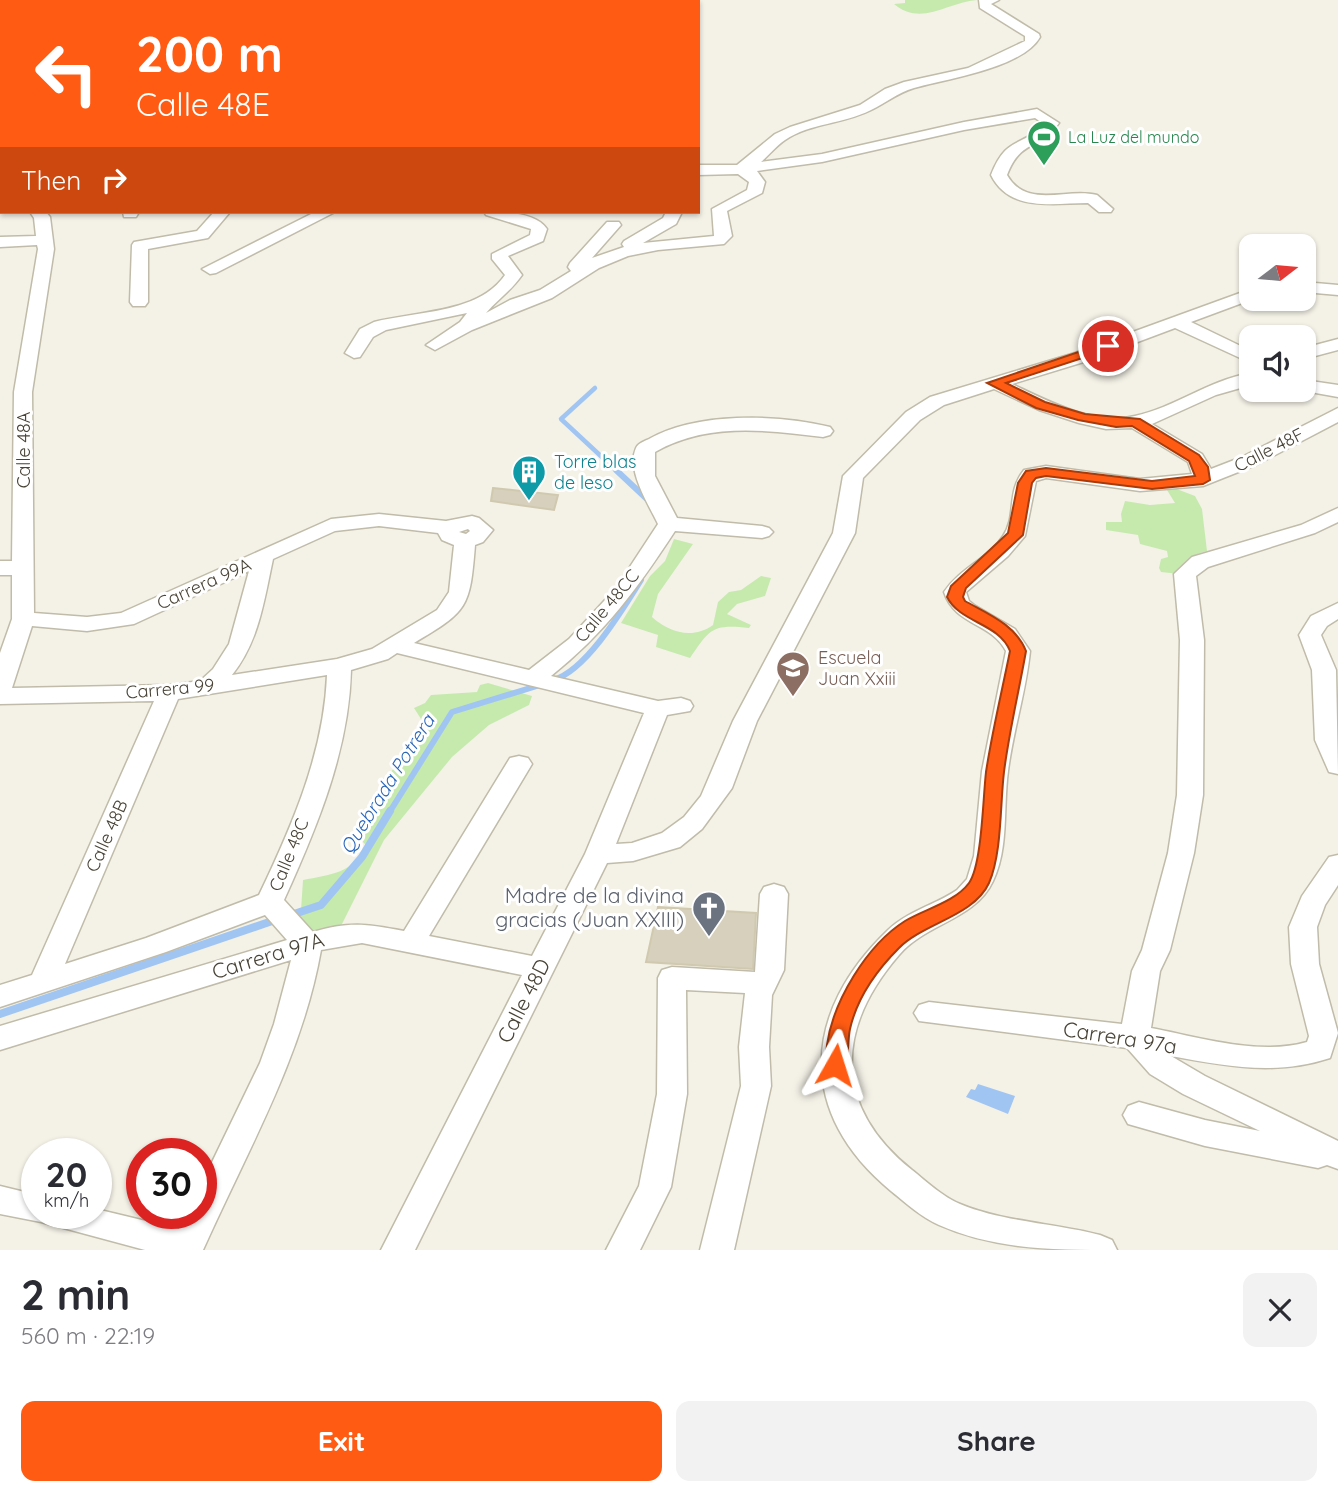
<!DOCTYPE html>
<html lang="en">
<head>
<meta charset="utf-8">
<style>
  body { margin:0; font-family:Quicksand,sans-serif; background:#f2f2f3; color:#2b2b33; height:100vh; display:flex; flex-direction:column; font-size:26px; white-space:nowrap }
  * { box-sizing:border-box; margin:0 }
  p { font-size:23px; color:#7c7c81 }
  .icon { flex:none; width:38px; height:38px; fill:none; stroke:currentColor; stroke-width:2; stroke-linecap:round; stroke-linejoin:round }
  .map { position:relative; height:1250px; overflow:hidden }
  .details { display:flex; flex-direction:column; background:#fff; flex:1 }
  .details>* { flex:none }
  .hud { position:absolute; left:0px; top:0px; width:700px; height:214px; box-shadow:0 2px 5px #0004; background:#ff5b13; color:#fff; overflow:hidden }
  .needle { width:46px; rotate:74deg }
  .controls { position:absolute; left:1239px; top:234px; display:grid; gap:14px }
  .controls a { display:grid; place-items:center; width:77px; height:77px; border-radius:14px; background:#fff; box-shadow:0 2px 5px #0004; font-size:35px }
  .speed { position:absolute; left:21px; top:1138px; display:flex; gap:14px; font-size:35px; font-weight:700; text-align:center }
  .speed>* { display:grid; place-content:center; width:91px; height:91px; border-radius:50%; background:#fff; box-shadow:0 2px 5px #0004; line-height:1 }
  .speed small { font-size:18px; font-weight:400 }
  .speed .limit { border:10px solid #d22; background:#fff; color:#111 }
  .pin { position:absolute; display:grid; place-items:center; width:60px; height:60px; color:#fff; margin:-30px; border:4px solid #fff; border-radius:50%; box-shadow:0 2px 7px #0007 }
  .me { position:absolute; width:77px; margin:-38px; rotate:6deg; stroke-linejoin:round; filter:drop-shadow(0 0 5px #0008) }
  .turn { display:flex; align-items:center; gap:24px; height:147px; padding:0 21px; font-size:32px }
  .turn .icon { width:91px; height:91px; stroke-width:2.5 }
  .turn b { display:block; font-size:49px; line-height:60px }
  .then { display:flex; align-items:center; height:66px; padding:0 21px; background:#0003; gap:14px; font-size:26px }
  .round { display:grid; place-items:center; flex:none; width:74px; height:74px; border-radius:14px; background:#f2f2f3 }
  .overview { display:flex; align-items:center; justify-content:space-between; height:119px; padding:0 21px }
  h1 { font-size:42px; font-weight:700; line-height:52px }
  .primary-button { display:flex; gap:14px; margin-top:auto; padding:14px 21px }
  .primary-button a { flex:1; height:80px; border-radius:14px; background:#ff5b13; color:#fff; font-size:28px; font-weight:700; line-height:80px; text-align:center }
  .primary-button a+a { background:#f2f2f3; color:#2b2b33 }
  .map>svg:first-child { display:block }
  .green { fill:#c6eaae }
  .water { fill:#a1c5f3 }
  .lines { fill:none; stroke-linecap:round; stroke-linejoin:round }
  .stream-far2 { stroke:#a1c5f3; stroke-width:4.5 }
  .stream-far1 { stroke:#a1c5f3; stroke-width:6 }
  .stream { stroke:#a1c5f3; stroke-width:8 }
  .building { fill:#d6d0bc; stroke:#d1c9af; stroke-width:2 }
  .minor-casing { stroke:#c0bca9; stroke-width:3 }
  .minor { fill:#fff; fill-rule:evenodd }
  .route { fill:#ff5b13; stroke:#a63b0c; stroke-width:2 }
  .labels { text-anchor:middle; stroke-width:6; stroke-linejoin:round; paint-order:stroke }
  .far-leisure-label { font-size:16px; fill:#27864d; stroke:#fff; text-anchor:start }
  .street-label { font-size:18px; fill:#484336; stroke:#fff }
  .culture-label { font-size:18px; fill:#0d838f; stroke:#fff; text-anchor:start }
  .education-label { font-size:18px; fill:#785e54; stroke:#fff; text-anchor:start }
  .water-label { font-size:19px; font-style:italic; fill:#2a66b8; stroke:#fff }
  .near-worship-label { font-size:21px; fill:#5b616d; stroke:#fff; text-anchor:end }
  .near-street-label { font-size:21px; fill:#484336; stroke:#fff }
</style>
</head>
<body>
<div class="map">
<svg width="1338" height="1250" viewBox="0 0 1338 1250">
  <rect width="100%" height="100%" fill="#f4f2e7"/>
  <!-- green -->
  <path class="green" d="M905,0H977C948,2 921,27 894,4L905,3Z
    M1174,488L1195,496L1202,509L1207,551C1192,555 1185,559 1179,574L1161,572L1159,568L1161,559L1168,557L1167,551L1140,544L1138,535L1106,530V522H1122L1121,514L1125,501L1150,505L1175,503L1167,490Z
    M674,539L693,544L658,594L652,617C669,632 692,640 713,625L718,602L729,592L741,590L761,576L771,578L765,596L737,604L727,614L751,625L749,628C712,624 710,629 690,658L656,647L658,635L621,623L650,576L665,561Z
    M488,683L532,696L529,705L489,725L452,757L384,840L341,926L315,935L300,925L303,880C329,875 355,873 366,845L357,836V822C371,812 383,800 381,781L406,757L411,735L430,733L414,708L425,703L431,695L477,692L480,685Z"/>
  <!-- water -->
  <path class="water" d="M978,1084L1015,1096L1008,1114L966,1097L971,1089L975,1090Z"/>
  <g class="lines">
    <!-- stream-far2 -->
    <path class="stream-far2" d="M595,388L561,419L618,472"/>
    <!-- stream-far1 -->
    <path class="stream-far1" d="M616,470L649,501
      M553,680C586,671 623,609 641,580
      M389,813L452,712L540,685"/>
    <!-- stream -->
    <path class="stream" d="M288,916L321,905L362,857L390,811
      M0,1014L278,919"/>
  </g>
  <!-- building -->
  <path class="building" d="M493,488L558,495L554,510L491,501Z
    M658,907L756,913L753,969L646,962Z"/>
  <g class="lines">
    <!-- minor casing -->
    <g class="minor-casing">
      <path id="minor" d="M0,0H30L2,2L0,5Z
        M91,0H114L90,2Z
        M244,0H270L271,2H245Z
        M329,0H343L328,2Z
        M388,0H400L401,2H389Z
        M435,0H447L434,2Z
        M475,0H489L490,2H476Z
        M979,0H999L991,4L1039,34L1040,37C1023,68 946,79 914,88C897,93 886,103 871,110C844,124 810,123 785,140C776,146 769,155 761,162L822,154L964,122L1037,109L1059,123C1040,151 1021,138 1007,175C1027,210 1067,187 1097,195L1113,209L1111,212H1099L1088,203C1054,203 1010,213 991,175C1006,137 1018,148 1043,126L1044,124L1035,118L964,130L822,162L757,171L765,182L762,193L727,211L732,236L724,244L658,250L628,256L599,268L552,298L472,330L435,350L426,345L460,322L467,313L386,330L373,337L360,357L354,358L345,353L360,329L374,322C416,311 478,314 505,275L492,259V254L530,235L531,229L486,215L484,212C503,212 536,212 547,229L543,241L508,256L522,275C511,291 498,299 486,313L510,300L540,290L571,271L568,267L570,263L607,222H619L621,225L592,258L624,247L622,244L624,241L663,218L666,212H682L676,224L643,243L714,236L712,209L747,190L749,182L738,174L698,175V165H737L775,134L790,127L860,105L885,89L904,82L968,68L1025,41V36L980,8Z
        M0,14H2V22H0Z
        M0,43H2V51H0Z
        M0,86H2V94H0Z
        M0,103H2L0,112Z
        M0,154H2L0,163Z
        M0,170L2,171V181H0Z
        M30,212H46L50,217L54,249L32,392L34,613L87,617L121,613L331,519L379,514L446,521L472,516L479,518L493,530L483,542L475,545C470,608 468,611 414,643L529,670L569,639L616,588L658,524C649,505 626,470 636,448C638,443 645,441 649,439C697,412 777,414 830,427L833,431L830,435L823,437C766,430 707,422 655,452V476L677,518L762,526L769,528L773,532L769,536L762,538L675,531C637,589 606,632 551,676L658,701L681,698L690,701L693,706L690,711L667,715L616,844L632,843L662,833L684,817L701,796L733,721L833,533L843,476L906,412L930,397L1075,353L1251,289L1253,299L1191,322L1251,351V363L1175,328L1087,361L1012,384C1048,401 1094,426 1135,416C1176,407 1209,380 1251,373V385L1216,395L1152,424L1202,454L1211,469L1242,457L1338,408V422L1256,465L1203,486L1140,491L1046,478L1036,481L1025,536L1008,556L966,592L969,601L974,605L1015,629L1030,651C1026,692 1013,731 1008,771C1003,807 1009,848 993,881C975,920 926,923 899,955C835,1029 833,1107 912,1170C927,1182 943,1197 960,1204C1003,1222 1055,1223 1100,1235L1112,1240L1117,1250C1056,1250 995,1250 939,1225C921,1217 906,1203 891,1191C796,1113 802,1012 888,930C908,911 935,905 957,890L967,879L974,856L982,771L1006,651C991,622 955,626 944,592C960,568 989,558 1003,536C1017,516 1006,492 1024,470L1046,466L1140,479L1192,474L1188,462L1132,428L1106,429L1079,423L1039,410L994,389L944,405L920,420L863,478L855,533L757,721L732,788L702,829L680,847L633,861L607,863L415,1250H381L522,975L362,943L321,950C302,1058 247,1151 203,1250H145L41,1222L0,1214V1186L37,1195V1213H96V1209L179,1229L187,1213H201V1185L260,1063L274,1024L291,960L0,1050V1026L287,940L265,915L166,952L0,1007V985L32,975L154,701L0,704V653L12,619V575H0V561H12L14,392L38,249L37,245L0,247V237L36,236L34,218ZM379,526L438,533L442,540L454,545L449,592L437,610L372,649L337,659L232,675C259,641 264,601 273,559L335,531ZM468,529L470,531L466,534L459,532ZM249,571L229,644L213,669L200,681L169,685L12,688L32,626L87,631L134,624ZM397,653L644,713L585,854L532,956L429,936L532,764L528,758L519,756L510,758L404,931C368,924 348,921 313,932L284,900C317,827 349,751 351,670L388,659ZM327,675C324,753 292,826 259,895L146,938L65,964L178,699Z
        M123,212H139L136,217H124Z
        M214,212H230L208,238L148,249V302L145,306H133L130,302L132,245L134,242L197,231Z
        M315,212H335L216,273L210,274L202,269Z
        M1304,282L1338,285V295L1304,292Z
        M1338,339V350L1304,359V348Z
        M1304,380L1338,385V397L1299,390H1304Z
        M1338,508V522L1315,533L1208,567L1196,576L1204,640L1203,795L1194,853L1170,950L1160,971L1151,1028C1199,1037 1259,1056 1307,1042L1309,1036L1291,964L1289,927L1302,896L1329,857L1338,855V885L1325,905L1317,927L1319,964L1338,1033L1330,1058C1276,1076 1225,1066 1171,1056L1205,1076L1338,1141V1169L1327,1165L1318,1168L1205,1146L1128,1124L1123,1115L1128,1106L1139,1102L1205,1120L1260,1131L1183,1094L1150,1074L1127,1048L919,1021L914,1013L919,1005L929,1002L1122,1024L1132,971L1142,950L1168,853L1177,795L1180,640L1174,574L1192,557L1301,525Z
        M1338,603V619L1327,626L1321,635L1336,670L1338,774L1329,772L1315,740L1312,670L1299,635L1311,616Z
        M774,884L784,887L788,894L784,970L772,995L769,1047L771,1086L734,1250H700L741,1086L739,1047L745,993L686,990L687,1094L671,1187L640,1250H606L639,1186L657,1094L658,978L662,970L672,967L755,972L760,894L764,887Z"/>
    </g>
    <!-- minor -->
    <use href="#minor" class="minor"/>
  </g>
  <!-- route -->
  <path class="route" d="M1108,342L1113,343V348L1006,383L1045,402L1085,414L1140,419L1199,455L1208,467L1210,480L1203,484L1152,489L1046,476L1036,478L1032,483L1023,535L966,588L963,597L965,601C988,614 1016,625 1026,651C1019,691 1009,732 1004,772C1000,805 1002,853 989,883C974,916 924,923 899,948C877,970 857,998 850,1029C847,1043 850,1058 843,1071L835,1073L828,1071C824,1062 826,1054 827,1045C833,1001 867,945 905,921C925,909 955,902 969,883C982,865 983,797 986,772C992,732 1002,691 1010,651C999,623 960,623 947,597L951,586L1008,533L1018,483L1026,471L1046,468L1152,481L1195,476L1189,461L1132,426L1116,427L1078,420L1036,408L987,383Z"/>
  <!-- icons -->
  <defs>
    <g id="stadium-pin" transform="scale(1.75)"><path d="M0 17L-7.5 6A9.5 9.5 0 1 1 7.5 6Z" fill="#2e9e5b" stroke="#fff"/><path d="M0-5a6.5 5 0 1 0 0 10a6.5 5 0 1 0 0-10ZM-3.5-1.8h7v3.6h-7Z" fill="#fff"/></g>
    <g id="building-pin" transform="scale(1.75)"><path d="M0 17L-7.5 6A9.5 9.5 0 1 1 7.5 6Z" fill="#0f9aa8" stroke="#fff"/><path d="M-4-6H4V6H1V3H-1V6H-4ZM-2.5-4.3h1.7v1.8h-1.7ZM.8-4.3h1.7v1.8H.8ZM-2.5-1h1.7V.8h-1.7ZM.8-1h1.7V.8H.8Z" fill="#fff"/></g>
    <g id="school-pin" transform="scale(1.75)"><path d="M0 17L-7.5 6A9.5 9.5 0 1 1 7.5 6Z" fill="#8d6e63" stroke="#fff"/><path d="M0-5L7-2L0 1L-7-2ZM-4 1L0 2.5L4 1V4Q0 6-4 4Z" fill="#fff"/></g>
    <g id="church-pin" transform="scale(1.75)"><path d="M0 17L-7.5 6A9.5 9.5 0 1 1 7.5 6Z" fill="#6b7280" stroke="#fff"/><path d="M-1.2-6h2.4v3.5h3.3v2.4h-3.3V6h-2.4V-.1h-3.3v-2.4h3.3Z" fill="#fff"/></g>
  </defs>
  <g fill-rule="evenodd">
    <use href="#stadium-pin" x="1044" y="137"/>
    <use href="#building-pin" x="529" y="472"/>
    <use href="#school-pin" x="793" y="668"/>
    <use href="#church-pin" x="709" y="908"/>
  </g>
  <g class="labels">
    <!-- far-leisure labels -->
    <g class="far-leisure-label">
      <text x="1068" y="143">La Luz del mundo</text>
    </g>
    <!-- street labels -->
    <g class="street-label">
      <text transform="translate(24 450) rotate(-90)" y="6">Calle 48A</text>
      <text transform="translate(1269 450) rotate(-27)" y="6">Calle 48F</text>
      <text transform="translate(204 584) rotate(-24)" y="6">Carrera 99A</text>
      <text transform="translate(607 606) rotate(-50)" y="6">Calle 48CC</text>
      <text transform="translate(170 689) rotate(-5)" y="6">Carrera 99</text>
      <text transform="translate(107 836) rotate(-66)" y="6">Calle 48B</text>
      <text transform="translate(289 855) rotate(-68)" y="6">Calle 48C</text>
    </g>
    <!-- culture labels -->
    <g class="culture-label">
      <text x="554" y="468">Torre blas<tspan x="554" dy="21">de leso</tspan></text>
    </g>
    <!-- education labels -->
    <g class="education-label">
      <text x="818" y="664">Escuela<tspan x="818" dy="21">Juan Xxiii</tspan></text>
    </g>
    <!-- water labels -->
    <g class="water-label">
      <text transform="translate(387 784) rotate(-58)" y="7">Quebrada Potrera</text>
    </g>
    <!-- near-worship labels -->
    <g class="near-worship-label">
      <text x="684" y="903">Madre de la divina<tspan x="684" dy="24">gracias (Juan XXIII)</tspan></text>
    </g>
    <!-- near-street labels -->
    <g class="near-street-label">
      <text transform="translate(268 956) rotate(-17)" y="7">Carrera 97A</text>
      <text transform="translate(524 1001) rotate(-63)" y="7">Calle 48D</text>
      <text transform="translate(1120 1038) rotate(9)" y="7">Carrera 97a</text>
    </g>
  </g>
</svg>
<div class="controls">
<a><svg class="needle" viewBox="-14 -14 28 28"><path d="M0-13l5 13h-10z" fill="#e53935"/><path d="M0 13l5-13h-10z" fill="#7c7c81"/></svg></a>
<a><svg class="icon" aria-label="sound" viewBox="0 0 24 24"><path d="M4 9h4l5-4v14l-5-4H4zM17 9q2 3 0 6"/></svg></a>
</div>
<div class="speed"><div>20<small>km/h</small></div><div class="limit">30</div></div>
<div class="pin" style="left:1108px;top:346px;background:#d93025"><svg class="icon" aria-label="arrive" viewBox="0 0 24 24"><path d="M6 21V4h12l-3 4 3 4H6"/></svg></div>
<svg class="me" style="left:835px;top:1065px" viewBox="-20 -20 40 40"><path d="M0-17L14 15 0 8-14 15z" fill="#ff5b13" stroke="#fff" stroke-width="4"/></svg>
<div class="hud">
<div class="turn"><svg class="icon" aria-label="left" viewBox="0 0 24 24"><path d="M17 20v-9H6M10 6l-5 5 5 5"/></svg><div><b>200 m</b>Calle 48E</div></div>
<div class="then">Then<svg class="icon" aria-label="right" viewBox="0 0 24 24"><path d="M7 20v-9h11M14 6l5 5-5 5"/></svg></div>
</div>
</div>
<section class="details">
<div class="overview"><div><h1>2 min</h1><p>560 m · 22:19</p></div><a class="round"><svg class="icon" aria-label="close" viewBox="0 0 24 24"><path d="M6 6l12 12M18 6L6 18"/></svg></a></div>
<div class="primary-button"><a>Exit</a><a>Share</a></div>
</section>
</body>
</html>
